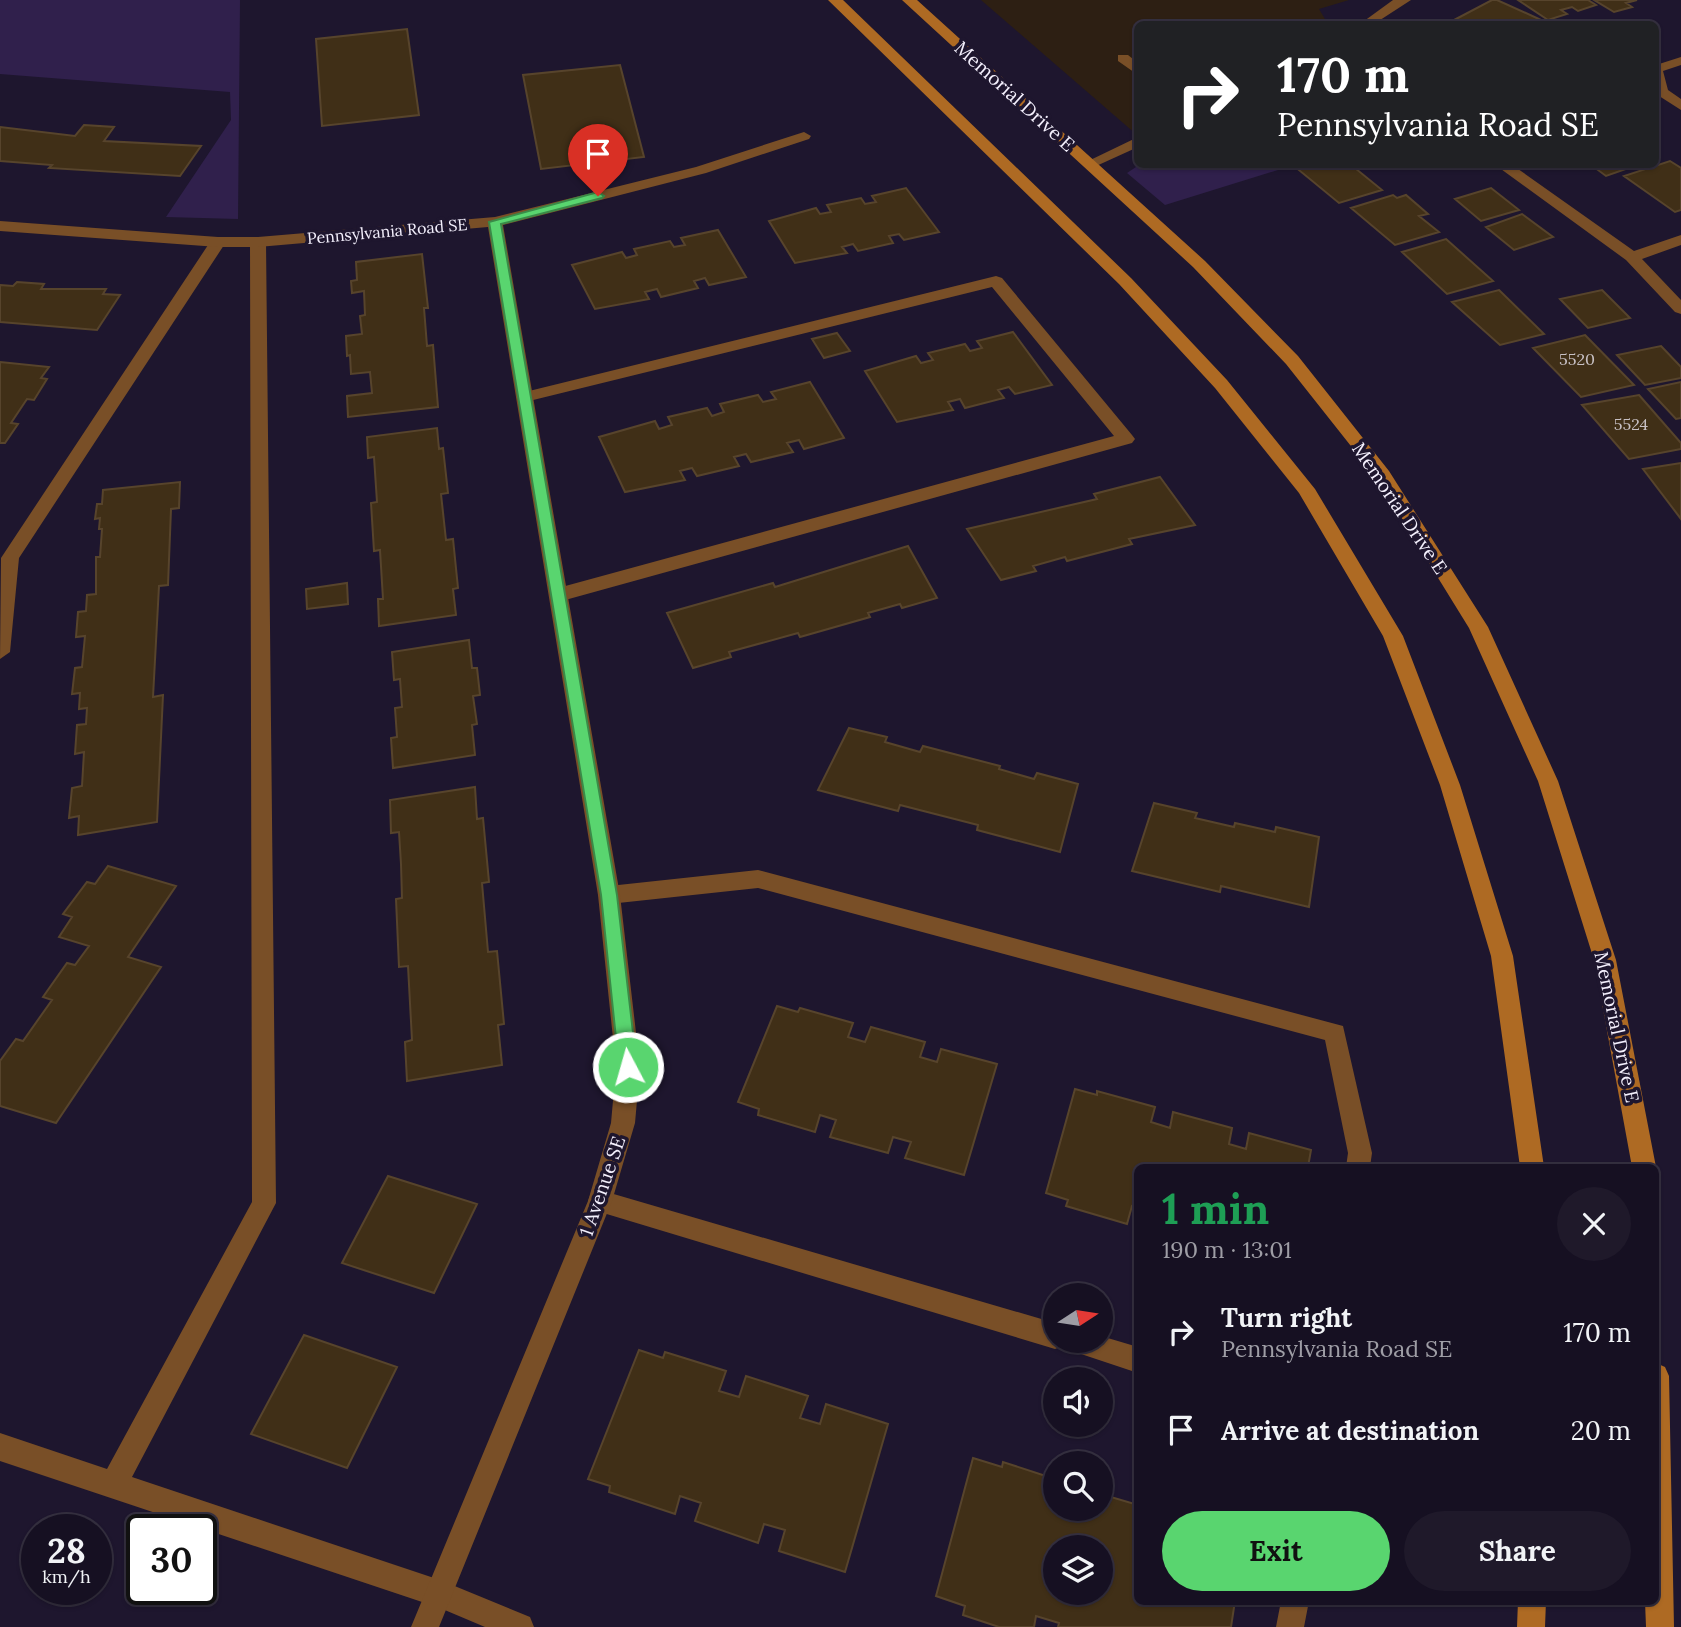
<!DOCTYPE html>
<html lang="en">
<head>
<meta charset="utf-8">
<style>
  body { margin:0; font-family:Lora,serif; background:#1f192a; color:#f1f3f6; height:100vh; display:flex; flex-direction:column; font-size:26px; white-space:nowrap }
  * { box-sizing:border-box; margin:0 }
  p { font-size:23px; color:#9e9da5 }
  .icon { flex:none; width:38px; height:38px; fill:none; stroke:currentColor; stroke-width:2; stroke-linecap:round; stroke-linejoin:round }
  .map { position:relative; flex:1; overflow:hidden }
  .details { position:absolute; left:1134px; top:1164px; width:525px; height:441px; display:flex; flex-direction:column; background:#161022; border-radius:10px; box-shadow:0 2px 5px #0004,0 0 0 2px #353040 }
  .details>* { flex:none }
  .banner { position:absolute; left:1134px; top:21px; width:525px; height:147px; border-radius:10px; box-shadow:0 2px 5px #0004,0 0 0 2px #353040; background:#202124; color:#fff; overflow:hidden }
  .needle { width:46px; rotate:78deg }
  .fabs { position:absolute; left:1043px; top:1283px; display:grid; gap:14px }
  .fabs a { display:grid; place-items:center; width:70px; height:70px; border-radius:50%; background:#161022; box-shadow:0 2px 5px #0004,0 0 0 2px #353040; font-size:35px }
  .speed { position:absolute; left:21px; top:1514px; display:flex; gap:14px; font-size:35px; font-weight:700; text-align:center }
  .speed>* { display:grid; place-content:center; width:91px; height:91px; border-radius:50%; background:#161022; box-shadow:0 2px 5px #0004,0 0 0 2px #353040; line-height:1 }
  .speed small { font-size:18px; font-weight:400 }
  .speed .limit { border:4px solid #111; border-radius:10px; background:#fff; color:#111 }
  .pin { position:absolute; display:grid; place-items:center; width:60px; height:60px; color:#fff; margin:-72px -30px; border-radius:50% 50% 50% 0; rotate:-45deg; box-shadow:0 0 7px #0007 }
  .pin .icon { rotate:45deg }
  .me { position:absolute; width:77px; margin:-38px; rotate:354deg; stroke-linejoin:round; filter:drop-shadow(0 0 5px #0008) }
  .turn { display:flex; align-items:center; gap:24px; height:147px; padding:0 28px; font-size:32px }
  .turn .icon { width:91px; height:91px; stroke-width:2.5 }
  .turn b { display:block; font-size:49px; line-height:60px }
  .round { display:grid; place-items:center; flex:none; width:74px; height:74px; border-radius:37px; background:#1f192a }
  .headline { display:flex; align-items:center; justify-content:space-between; height:119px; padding:0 28px }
  h1 { font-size:42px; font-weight:800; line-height:52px; color:#1e9e55 }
  .cta { display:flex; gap:14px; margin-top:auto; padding:14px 28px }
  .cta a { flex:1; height:80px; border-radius:42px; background:#59d56f; color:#111; font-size:28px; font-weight:800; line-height:80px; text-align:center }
  .cta a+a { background:#1f192a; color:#f1f3f6 }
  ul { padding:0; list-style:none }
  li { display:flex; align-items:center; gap:21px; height:98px; padding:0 28px }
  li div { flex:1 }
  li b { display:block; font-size:26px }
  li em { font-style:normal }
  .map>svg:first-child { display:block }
  .commercial { fill:#2d1f13 }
  .green { fill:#30204c }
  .building { fill:#402f17; stroke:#57442c; stroke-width:2; fill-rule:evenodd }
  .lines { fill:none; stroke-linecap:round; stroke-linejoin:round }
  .lane { fill:#794f27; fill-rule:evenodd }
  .street { fill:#794f27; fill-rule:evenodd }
  .secondary { fill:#ae6a23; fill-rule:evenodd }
  .route { fill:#59d56f; stroke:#3a8a48; stroke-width:2 }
  .labels { text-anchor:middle; stroke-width:7; stroke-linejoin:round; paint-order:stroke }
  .far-street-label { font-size:16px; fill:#f4f0fd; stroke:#1e162e }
  .number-label { font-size:16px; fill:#c7c0c4 }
  .street-label { font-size:19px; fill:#f4f0fd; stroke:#1e162e }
</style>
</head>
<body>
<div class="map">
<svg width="1681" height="1627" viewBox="0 0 1681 1627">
  <rect width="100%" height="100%" fill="#1e162e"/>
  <!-- commercial -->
  <path class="commercial" d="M981,0H1349L1319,9L1328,24H1138L1137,135Z"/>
  <!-- green -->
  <path class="green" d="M0,0H240L238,219L166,217L231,120L230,92L0,74Z
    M1139,165V164L1294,165L1165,205L1127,173Z"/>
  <!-- building -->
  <path class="building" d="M1492,0H1497L1539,19L1528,24H1468L1456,19Z
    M1518,0H1588L1596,5L1578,11L1572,7L1561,10L1567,14L1548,20Z
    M1594,0H1637L1626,3L1632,7L1614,12Z
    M407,29L419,115L322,126L316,39Z
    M620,65L644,157L541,169L523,75Z
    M84,125L114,127L104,141L201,146L180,176L49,168L52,165L0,161V127L75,136Z
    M1670,161L1681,168V210L1675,212L1624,176Z
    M1350,164L1382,190L1339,203L1294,166Z
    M1590,164H1640L1606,176Z
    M906,188L939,232L904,240L899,234L889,236L893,243L858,251L853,244L842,247L847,253L795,263L769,221L816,208L820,214L831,212L827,205L861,198L865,204L876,202L872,196Z
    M1491,188L1519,210L1481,221L1455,199Z
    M1393,195L1397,198L1406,195L1428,214L1419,216L1439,232L1395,245L1351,208Z
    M1522,214L1553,237L1514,250L1486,227Z
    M718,230L746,277L709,285L705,278L694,281L698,288L661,297L657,289L645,292L649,299L595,309L572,265L622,252L626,258L637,255L634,249L670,241L674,247L685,245L681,238Z
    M1446,239L1493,281L1447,294L1402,252Z
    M422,254L428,308H424L427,346L433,345L438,407L348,417L347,396L372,393L370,372L351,374L350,355L347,356L346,336L362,334L360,316L365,315L364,291L352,293L351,281L357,280L356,262Z
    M17,282L44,284L41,289H106L103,294L120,295L97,330L0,322V285L13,286Z
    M1499,290L1544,334L1500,345L1452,302Z
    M1602,290L1630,318L1588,328L1560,299Z
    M1013,332L1052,385L1015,394L1009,387L998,390L1004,398L965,408L960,399L948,402L953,410L897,422L865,371L916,356L921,363L933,360L928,353L965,344L970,351L982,348L977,341Z
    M837,333L850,351L824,358L812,339Z
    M1585,335L1634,385L1581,397L1533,348Z
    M1661,346L1681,367V378L1645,385L1617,355Z
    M0,362L49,367L41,378L47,379L34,400L27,399L11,423L18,424L5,443H0Z
    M810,382L844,438L804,449L799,440L787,443L793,452L751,462L746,454L734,457L739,466L697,476L692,468L680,471L685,480L625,492L599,437L655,421L659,429L672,425L668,417L707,408L712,416L724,412L720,404L758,395L763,402L776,399L771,392Z
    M1681,382V418L1676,419L1648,389Z
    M1639,395L1681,443V449L1629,459L1582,405Z
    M437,428L439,449L443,448L448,493L441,494L446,540L453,539L458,588L453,589L456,615L379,626L378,599H383L380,550L374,551L371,503L377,502L374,457L368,458L367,437Z
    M1681,463V519L1643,469Z
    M1160,477L1195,525L1129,539L1132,544L1067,561L1065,557L1033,566L1036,571L1001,580L967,529L1097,499L1094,494Z
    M180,482L179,508L171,509L168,585L159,586L153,697L163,695L157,822L78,835L79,816L69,818L72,788L82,786L84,752L75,754L77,725L86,724L87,708L79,709L80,693L72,694L75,668L82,667L85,636L76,637L78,612L86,611L87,595L96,594V557H100L102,529H99L100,518L95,519L97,504H102L103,490Z
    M908,546L937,598L902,608L900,604L868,613L870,617L800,637L798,633L729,652L731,657L693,668L667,613L773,583L775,587Z
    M347,583L348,604L307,609L306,589Z
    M469,640L472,668H477L480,695L473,696L477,724L472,725L475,755L393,768L391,738L397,737L395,708L402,707L400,679L394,680L392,652Z
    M849,728L887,737L885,742L920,752L923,746L1000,766L999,769L1034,779L1037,773L1078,784L1060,852L977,830L978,825L900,805L898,811L818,790Z
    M475,787L477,819L483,818L489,882L482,883L488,952L497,951L504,1024L498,1025L502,1065L407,1081L405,1042L412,1040L408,966L399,967L396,899L402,898L401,864L399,832L391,833L390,800Z
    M1154,803L1197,813L1195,818L1234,827L1235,823L1275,832L1276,827L1319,837L1309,907L1221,886L1220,892L1132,871Z
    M108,866L176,886L128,957L161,967L56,1123L0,1106V1061L16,1039L23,1041L52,1000L43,997L67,963L75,965L89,946L59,937L72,917L63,914L87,882L95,884Z
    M777,1006L798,1012L800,1008L853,1023L848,1037L865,1042L871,1027L925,1042L920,1057L937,1062L941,1049L997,1064L964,1175L905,1158L911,1142L893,1137L888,1153L830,1137L836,1120L820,1115L815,1132L758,1115L759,1109L738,1102Z
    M1075,1089L1097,1095V1091L1155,1107L1151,1122L1170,1128L1173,1112L1232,1128L1229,1144L1246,1149L1249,1133L1311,1150L1308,1167H1138V1207L1132,1206L1127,1224L1066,1206L1068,1200L1046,1193Z
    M388,1176L477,1204L434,1293L342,1263Z
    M304,1335L397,1367L347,1468L251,1434Z
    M639,1350L663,1358L665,1352L726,1371L719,1391L739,1397L746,1376L808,1396L800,1418L820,1424L826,1404L888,1424L845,1572L779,1551L785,1530L764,1524L758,1543L695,1521L701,1503L680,1496L675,1514L609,1492L610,1486L588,1479Z
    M973,1458L1002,1467L1003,1462L1055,1479V1508L1084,1511L1085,1508H1101V1494L1138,1505V1601H1235L1231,1627H1058L1059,1623L1036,1616L1034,1627H999L963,1615L965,1606L936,1596ZM1055,1547H1101V1592H1055Z"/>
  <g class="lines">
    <!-- lane -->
    <path class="lane" d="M1393,0H1411L1374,24H1360Z
      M1118,55H1128L1138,63V75L1118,61Z
      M1138,137V147L1094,167L1089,168L1082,164Z
      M1494,164H1511L1634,251L1681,235V245L1642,259L1681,300V314L1675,312L1626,260Z
      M218,237L226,242L19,558L10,652L0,659L1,558L210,242Z
      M258,237L266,242L276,1203L132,1477L440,1580L530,1617L534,1627H485L440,1608L0,1461V1433L107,1469L252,1202L250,242Z
      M996,276L1002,278L1132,435L1135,439L1132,443L558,602L551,600L549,595L551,590L558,588L1114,436L992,287L525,402L517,397L525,392Z
      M758,870L1343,1026L1372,1153L1370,1167H1346L1348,1153L1325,1040L758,888L609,904L601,901L598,895L601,889L609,886Z
      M600,1190L1055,1323V1340H1101V1336L1138,1347V1373L1060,1347L1055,1349L600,1212L591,1209L588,1201L591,1193Z
      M1281,1601H1309L1304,1627H1276Z"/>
    <!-- street -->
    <path class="street" d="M1681,57V65L1663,71L1668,90L1681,99V110L1656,94V65Z
      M804,132L811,136L809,139L706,173L503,225L620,895L640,1067L635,1123L612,1201L439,1627H411L588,1201L611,1123L616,1067L598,895L488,227L258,247H218L0,231V221L218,237H258L495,217L696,167Z"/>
    <!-- secondary -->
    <path class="secondary" d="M828,0H843L1131,278L1227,380L1315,489L1403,636L1460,785L1513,956L1544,1167H1520L1491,956L1440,785L1383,636L1299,493L1215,388L1119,284Z
      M902,0H917L1205,261L1298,356L1389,471L1488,627L1558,781L1616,960L1656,1167V1169L1632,1167L1594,960L1538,781L1469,628L1377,479L1286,364L1193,267Z
      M1656,1363L1665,1367L1669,1376L1674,1627H1646L1645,1601H1656Z
      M1518,1601H1546L1545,1627H1517Z"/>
  </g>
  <!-- route -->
  <path class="route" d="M598,192L604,196L602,198L501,224L617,895L637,1067L628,1075L619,1067L601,895L489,222Z"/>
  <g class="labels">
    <!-- far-street labels -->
    <g class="far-street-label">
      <text transform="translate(387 231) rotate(-5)" y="6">Pennsylvania Road SE</text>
    </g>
    <!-- number labels -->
    <g class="number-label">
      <text x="1577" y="365">5520</text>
      <text x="1631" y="430">5524</text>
    </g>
    <!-- street labels -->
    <g class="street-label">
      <text transform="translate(1015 96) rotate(42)" y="7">Memorial Drive E</text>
      <text transform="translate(1400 508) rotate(56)" y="7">Memorial Drive E</text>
      <text transform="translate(1617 1027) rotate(78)" y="7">Memorial Drive E</text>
      <text transform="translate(602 1186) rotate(-71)" y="7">1 Avenue SE</text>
    </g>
  </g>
</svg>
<div class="fabs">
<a><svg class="needle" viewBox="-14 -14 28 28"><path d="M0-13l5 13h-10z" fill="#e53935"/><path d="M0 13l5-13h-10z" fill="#9e9da5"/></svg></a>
<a><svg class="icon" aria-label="sound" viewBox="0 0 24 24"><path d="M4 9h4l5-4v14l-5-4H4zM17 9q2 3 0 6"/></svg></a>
<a><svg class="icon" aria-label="search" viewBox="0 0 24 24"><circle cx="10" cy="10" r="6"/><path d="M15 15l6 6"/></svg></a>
<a><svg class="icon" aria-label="layers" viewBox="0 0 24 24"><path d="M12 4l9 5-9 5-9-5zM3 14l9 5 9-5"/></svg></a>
</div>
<div class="speed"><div>28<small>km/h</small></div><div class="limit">30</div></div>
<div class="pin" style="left:598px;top:196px;background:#d93025"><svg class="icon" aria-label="arrive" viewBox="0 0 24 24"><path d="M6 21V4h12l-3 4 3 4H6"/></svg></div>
<svg class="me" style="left:628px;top:1067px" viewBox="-20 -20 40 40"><circle r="17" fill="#59d56f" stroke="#fff" stroke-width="3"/><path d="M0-11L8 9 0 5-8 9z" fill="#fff"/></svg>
<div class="banner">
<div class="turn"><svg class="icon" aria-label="right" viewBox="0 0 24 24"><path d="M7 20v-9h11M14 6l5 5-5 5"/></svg><div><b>170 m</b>Pennsylvania Road SE</div></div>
</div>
<section class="details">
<div class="headline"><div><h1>1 min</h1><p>190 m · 13:01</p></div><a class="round"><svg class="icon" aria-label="close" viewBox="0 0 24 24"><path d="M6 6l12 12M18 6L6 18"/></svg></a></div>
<ul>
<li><svg class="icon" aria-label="right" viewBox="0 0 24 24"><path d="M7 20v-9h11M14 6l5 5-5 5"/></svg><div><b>Turn right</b><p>Pennsylvania Road SE</p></div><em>170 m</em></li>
<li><svg class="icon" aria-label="arrive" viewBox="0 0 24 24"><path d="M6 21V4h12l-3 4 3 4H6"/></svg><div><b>Arrive at destination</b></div><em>20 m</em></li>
</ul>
<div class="cta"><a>Exit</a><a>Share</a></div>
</section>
</div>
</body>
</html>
